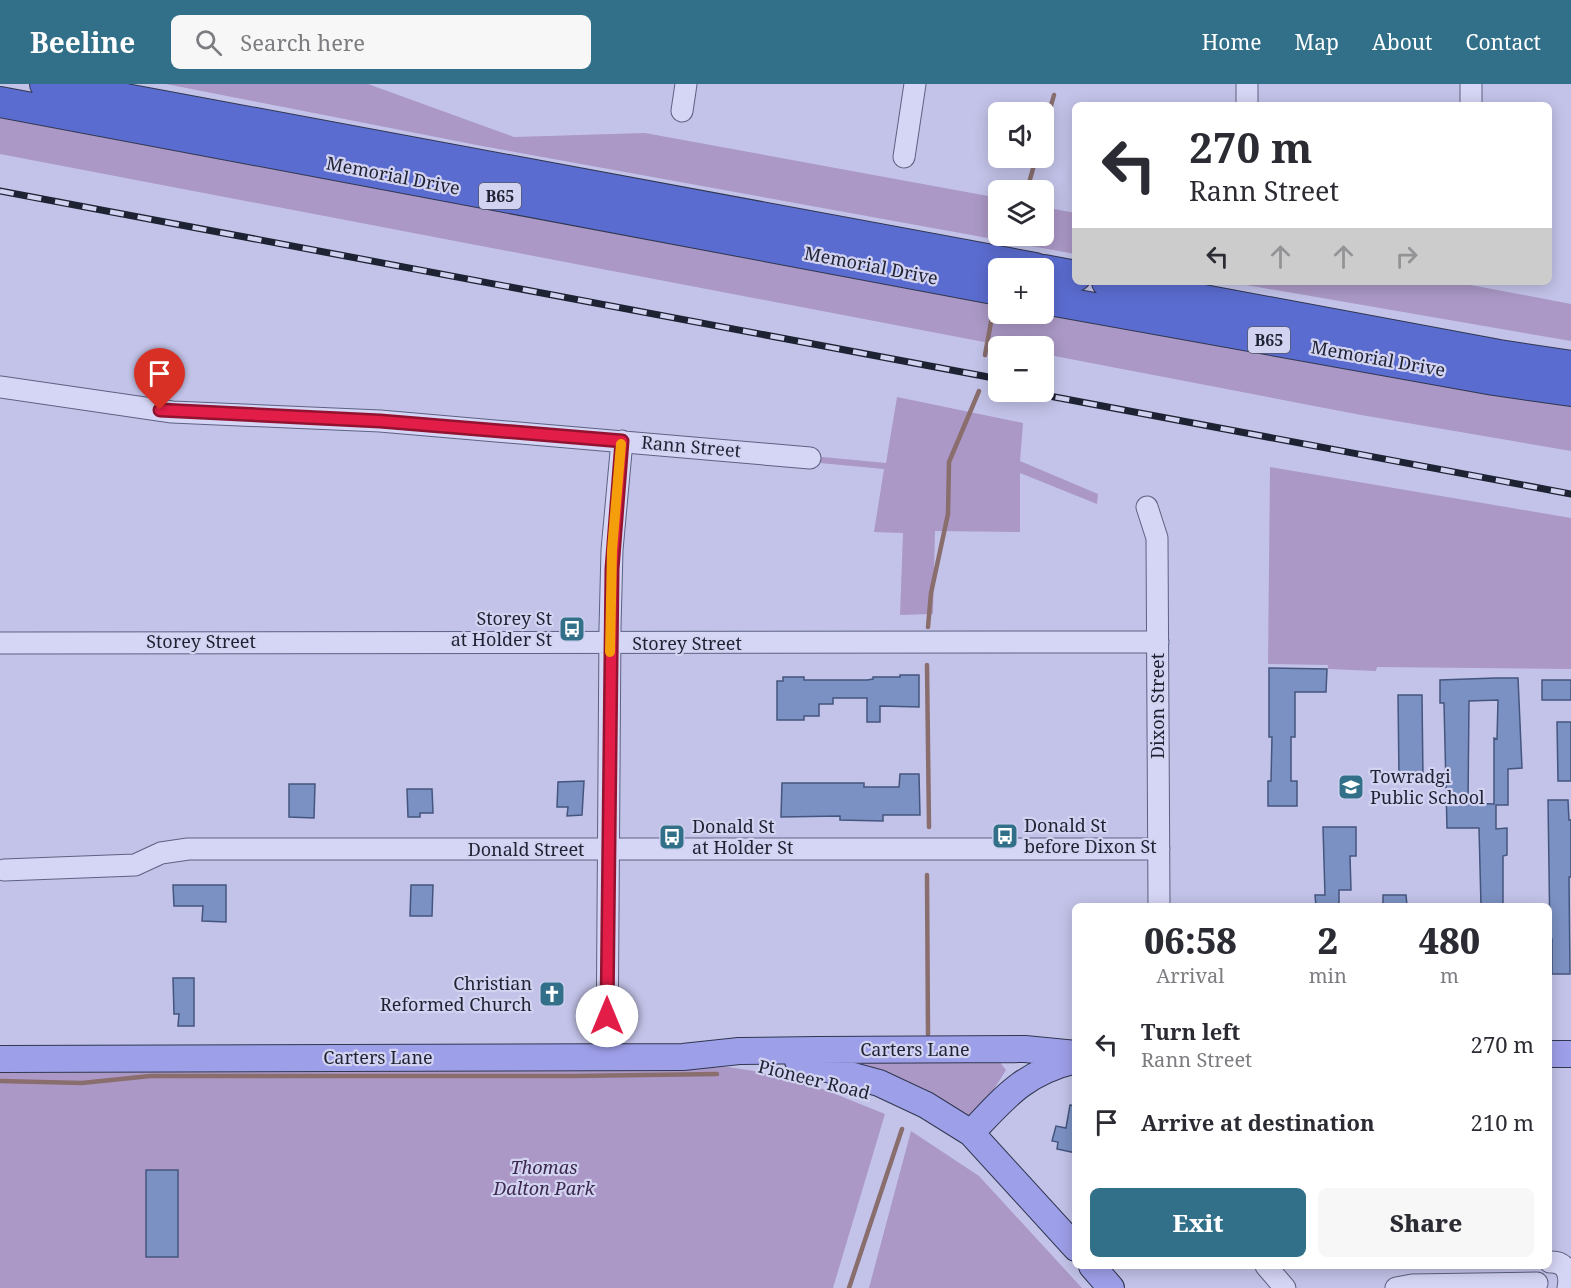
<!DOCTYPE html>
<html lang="en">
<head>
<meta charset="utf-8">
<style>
  body { margin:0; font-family:"Noto Serif",serif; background:#f7f7f7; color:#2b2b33; height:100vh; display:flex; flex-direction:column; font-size:22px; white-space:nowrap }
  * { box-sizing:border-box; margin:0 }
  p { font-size:20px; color:#7c7c81 }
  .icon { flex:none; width:33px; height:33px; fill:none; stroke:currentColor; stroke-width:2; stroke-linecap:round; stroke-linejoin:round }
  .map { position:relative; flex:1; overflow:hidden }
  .side { position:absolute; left:1072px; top:819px; width:480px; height:366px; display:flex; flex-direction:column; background:#fff; border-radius:9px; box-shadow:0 3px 15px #0003 }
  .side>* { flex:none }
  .hud { position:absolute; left:1072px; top:18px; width:480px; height:183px; border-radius:9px; box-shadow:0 3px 15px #0003; background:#fff; color:#2b2b33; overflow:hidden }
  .fabs { position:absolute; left:988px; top:18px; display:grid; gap:12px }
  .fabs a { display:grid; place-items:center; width:66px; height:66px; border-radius:9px; background:#fff; box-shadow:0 3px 15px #0003; font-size:30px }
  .pin { position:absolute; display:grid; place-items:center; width:51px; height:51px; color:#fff; margin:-62px -26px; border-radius:50% 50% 50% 0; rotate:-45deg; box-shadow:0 0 6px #0007 }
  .pin .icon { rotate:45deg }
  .me { position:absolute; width:66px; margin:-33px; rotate:0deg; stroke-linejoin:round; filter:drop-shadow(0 0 4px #0008) }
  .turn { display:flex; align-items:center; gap:21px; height:126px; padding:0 18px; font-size:27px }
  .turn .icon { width:78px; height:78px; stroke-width:2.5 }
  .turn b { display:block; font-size:42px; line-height:51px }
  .lanes { display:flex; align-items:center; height:57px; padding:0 18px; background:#0003; justify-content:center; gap:30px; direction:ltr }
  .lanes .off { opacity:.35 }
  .eta { display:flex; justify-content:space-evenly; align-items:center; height:102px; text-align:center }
  .eta b { font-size:36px; font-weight:800; line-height:42px }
  .cta { display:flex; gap:12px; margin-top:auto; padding:12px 18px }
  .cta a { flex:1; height:69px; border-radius:9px; background:#32708a; color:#fff; font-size:24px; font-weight:800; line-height:69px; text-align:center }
  .cta a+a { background:#f7f7f7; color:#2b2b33 }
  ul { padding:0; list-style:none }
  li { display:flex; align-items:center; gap:18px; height:78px; padding:0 18px }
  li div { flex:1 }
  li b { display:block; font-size:22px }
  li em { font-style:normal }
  header { display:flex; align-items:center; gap:36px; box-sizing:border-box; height:84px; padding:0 30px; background:#32708a; color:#fff }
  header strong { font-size:28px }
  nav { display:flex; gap:33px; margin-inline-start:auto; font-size:21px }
  .search { width:420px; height:54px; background:#f7f7f7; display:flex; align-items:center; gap:15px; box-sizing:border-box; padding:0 21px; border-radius:9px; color:#7c7c81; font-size:22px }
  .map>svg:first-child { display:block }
  .green { fill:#ab98c6 }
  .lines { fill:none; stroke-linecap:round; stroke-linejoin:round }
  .stream { stroke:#896e6d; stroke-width:4.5 }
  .building { fill:#7c91c3; stroke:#44557e; stroke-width:1.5; fill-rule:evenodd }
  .minor-casing { stroke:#5c6281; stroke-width:23 }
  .major-casing { stroke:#30374f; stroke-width:28 }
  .highway-casing { stroke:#30374f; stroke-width:32 }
  .minor { stroke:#d5d5f5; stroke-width:21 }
  .major { stroke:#9e9fe9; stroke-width:26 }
  .highway { stroke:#5b6cd0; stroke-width:30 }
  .rail-casing { stroke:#1e2333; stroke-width:7 }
  .rail { stroke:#d2d2f1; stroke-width:4.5; stroke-dasharray:14; stroke-linecap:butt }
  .route-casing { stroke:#92132f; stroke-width:15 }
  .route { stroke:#e11d48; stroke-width:10 }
  .slow { stroke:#f59e0b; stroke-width:10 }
  .labels { text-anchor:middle; stroke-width:4.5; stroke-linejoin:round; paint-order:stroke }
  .shield { fill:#d2d2f1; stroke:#54586c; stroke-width:1.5 }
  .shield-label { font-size:16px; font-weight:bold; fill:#1e2333 }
  .street-label { font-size:18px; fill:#1e2333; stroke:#d2d2f1 }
  .poi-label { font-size:18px; fill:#1e2333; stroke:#d2d2f1; text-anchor:start }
  .park-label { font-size:18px; font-style:italic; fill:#3c274d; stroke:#d2d2f1 }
</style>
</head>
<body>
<header>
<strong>Beeline</strong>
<div class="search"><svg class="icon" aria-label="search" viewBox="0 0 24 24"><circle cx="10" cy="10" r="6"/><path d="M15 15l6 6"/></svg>Search here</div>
<nav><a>Home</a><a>Map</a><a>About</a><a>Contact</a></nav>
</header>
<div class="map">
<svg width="1571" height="1204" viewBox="0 0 1571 1204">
  <rect width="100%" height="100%" fill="#c3c3e9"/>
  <!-- green -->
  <path class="green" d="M166,0H368L514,53L645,49L999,114V152H1044V123L1075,129V170L482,62Z
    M0,29L999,213V230H1044L1571,318V367L1361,331L1044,270V262H1005L0,70Z
    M1229,198H1455L1571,220V257Z
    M897,313L1023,339L1020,377L1098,410L1097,420L1020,389V448L935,447L933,530L900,531L903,449L874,448L884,385L809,378L812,372L886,379Z
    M1270,383L1571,434V585L1377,583L1376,587L1328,585V581L1268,580Z
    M859,975L999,977L1006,986L989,1013L971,1032H967L882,988L861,980Z
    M728,983L793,993L885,1030L833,1204H0V988Z
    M911,1047L979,1092L1082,1204H869Z"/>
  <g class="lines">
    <!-- stream -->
    <path class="stream" d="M1044,46L1054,11
      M1027,106L1036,74
      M1013,155L1014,152
      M985,271L993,227
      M928,543L931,509L948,430L949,378L979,307
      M927,581L929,743
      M927,791L928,950
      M0,997L82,999L150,992H573L717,990
      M849,1204L902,1045"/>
  </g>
  <!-- building -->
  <path class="building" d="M1269,584L1327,585L1326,608H1295V653H1291V697H1297V722H1268V697H1271L1272,653H1269Z
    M900,591H919V623L880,622V638H867V614H833V620H819V632H804V636H777V597H783V593H804V596H867L873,595V593H900Z
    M1495,594H1518L1522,684L1508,685V721H1496V745L1507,744V771L1503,772V822H1481L1479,744H1447L1444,619H1440V596ZM1498,616L1497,655L1494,654V720L1468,719L1469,617Z
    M1542,596H1571V616H1542Z
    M1398,611H1422L1423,694L1399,693Z
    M1557,638H1571V697H1558Z
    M900,690H919L920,731H883V737L840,736V732L781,733L782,699H864V703H899Z
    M584,697L582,731L567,732L568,723H557L558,698Z
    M289,700H315L314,734L289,733Z
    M407,705H432L433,729H420V733H408Z
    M1548,716H1568L1569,736H1571V793H1569L1570,890H1552V855H1550Z
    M1323,743H1356V772H1350L1351,806H1339V822H1316L1315,811H1325Z
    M173,801H226V838L202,837L203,822H174Z
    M411,801H433L432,832H410Z
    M1383,811H1406L1407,822H1383Z
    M173,894H194V942H178L179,930H174Z
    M1070,1021L1076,1022V1069L1057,1065L1058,1058L1052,1057L1056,1042L1066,1044Z
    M146,1086H178V1173H146Z"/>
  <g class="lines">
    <!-- minor casing -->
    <g class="minor-casing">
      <path id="minor" d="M1471,0V21
        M1247,21V0
        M682,27L686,0
        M904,73L915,0
        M0,303L172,328L380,337L810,374
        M1147,423L1157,454L1159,822
        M0,559L1158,558
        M4,786L135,781L161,769L188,765H1159
        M607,973L610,544L612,466L622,357
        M1550,1178C1565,1177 1571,1189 1568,1204
        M1266,1182L1285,1204
        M1396,1204L1412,1201L1537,1199"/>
    </g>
    <!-- major casing -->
    <g class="major-casing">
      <path id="major" d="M1550,970H1571
        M0,975L683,973L739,967L817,966L1025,965L1076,970
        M798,977L879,999L926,1021L971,1049L1076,1164
        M971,1049C1006,1012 1024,989 1076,976
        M1092,1182L1111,1204"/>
    </g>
    <!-- highway casing -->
    <g class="highway-casing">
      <path id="highway" d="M45,0L1035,184
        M0,18L999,206
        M1044,186L1076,192
        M1107,198L1499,271L1571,282
        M1044,215L1494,296L1571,307"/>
    </g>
    <!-- minor -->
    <use href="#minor" class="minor"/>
    <!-- major -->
    <use href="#major" class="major"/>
    <!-- highway -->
    <use href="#highway" class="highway"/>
    <!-- rail casing -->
    <g class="rail-casing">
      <path id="rail" d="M0,107L999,295
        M1028,308L1571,410"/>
    </g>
    <!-- rail -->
    <use href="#rail" class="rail"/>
  </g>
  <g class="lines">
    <!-- route casing -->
    <g class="route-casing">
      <path id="route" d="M160,326L380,337L622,357L612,485L607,932"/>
    </g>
    <!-- route -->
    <use href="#route" class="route"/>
    <!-- slow -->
    <path class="slow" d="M610,568L612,466L621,360"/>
  </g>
  <!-- icons -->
  <defs>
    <g id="bus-square" transform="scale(1.35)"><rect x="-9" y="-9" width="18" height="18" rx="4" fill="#32708a" stroke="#d2d2f1"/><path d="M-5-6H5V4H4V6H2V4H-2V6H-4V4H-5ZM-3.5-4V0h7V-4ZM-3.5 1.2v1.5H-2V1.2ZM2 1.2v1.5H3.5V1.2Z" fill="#fff"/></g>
    <g id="school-square" transform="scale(1.35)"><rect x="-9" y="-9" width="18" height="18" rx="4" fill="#32708a" stroke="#d2d2f1"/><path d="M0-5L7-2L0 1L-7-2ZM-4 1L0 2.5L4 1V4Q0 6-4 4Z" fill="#fff"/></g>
    <g id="church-square" transform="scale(1.35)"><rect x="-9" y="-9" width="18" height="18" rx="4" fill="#32708a" stroke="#d2d2f1"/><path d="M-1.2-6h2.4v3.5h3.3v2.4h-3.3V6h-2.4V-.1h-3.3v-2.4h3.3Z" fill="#fff"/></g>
  </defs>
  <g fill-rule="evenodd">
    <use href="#bus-square" x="572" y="545"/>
    <use href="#school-square" x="1351" y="703"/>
    <use href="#bus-square" x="1005" y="752"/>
    <use href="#bus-square" x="672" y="753"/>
    <use href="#church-square" x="552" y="910"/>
  </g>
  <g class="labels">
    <!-- shield labels -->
    <g class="shield">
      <rect x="479" y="99" width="42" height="26" rx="4.5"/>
      <rect x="1248" y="243" width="42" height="26" rx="4.5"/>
    </g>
    <g class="shield-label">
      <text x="500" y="118">B65</text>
      <text x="1269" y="262">B65</text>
    </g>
    <!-- street labels -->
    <g class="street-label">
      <text transform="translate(393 92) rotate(11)" y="6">Memorial Drive</text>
      <text transform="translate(871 182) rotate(11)" y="6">Memorial Drive</text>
      <text transform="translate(1378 275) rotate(10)" y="6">Memorial Drive</text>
      <text transform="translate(691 363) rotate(5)" y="6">Rann Street</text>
      <text x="201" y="564">Storey Street</text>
      <text x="687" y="566">Storey Street</text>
      <text transform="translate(1158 622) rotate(-90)" y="6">Dixon Street</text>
      <text x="526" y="772">Donald Street</text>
      <text x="915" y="972">Carters Lane</text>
      <text x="378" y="980">Carters Lane</text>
      <text transform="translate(814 996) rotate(14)" y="6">Pioneer Road</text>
    </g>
    <!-- poi labels -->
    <g class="poi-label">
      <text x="552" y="541" text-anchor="end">Storey St<tspan x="552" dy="21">at Holder St</tspan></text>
      <text x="1370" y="699">Towradgi<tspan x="1370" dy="21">Public School</tspan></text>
      <text x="1024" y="748">Donald St<tspan x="1024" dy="21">before Dixon St</tspan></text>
      <text x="692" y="749">Donald St<tspan x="692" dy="21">at Holder St</tspan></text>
      <text x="532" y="906" text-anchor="end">Christian<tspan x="532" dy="21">Reformed Church</tspan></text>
    </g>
    <!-- park labels -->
    <g class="park-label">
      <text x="544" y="1090">Thomas<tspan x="544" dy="21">Dalton Park</tspan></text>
    </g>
  </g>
</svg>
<div class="fabs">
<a><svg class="icon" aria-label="sound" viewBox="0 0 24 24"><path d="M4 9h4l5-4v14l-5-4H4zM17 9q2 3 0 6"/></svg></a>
<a><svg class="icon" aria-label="layers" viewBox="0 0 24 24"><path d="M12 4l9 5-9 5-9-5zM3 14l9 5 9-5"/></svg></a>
<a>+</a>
<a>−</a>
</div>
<div class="pin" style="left:160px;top:326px;background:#d93025"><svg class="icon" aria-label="arrive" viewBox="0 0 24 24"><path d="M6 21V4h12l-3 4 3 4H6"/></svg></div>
<svg class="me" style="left:607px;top:932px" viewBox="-20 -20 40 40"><circle r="19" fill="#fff"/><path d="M0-13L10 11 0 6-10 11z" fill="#e11d48"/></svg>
<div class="hud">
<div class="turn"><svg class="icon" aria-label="left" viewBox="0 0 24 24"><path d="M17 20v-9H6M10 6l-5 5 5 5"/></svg><div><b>270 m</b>Rann Street</div></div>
<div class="lanes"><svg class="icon" aria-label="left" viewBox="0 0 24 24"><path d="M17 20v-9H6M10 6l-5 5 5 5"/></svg><svg class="icon off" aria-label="ahead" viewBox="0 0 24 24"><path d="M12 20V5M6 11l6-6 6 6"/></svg><svg class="icon off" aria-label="ahead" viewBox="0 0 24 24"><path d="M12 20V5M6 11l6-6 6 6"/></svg><svg class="icon off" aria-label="right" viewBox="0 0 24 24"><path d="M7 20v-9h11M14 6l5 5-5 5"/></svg></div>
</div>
<section class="side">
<div class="eta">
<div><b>06:58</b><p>Arrival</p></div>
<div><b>2</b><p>min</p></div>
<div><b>480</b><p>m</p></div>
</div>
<ul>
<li><svg class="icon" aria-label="left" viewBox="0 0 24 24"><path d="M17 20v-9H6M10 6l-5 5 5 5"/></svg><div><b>Turn left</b><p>Rann Street</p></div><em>270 m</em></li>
<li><svg class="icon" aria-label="arrive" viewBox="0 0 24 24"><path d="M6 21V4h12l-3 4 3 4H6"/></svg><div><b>Arrive at destination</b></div><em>210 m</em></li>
</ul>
<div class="cta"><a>Exit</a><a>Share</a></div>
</section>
</div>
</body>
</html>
